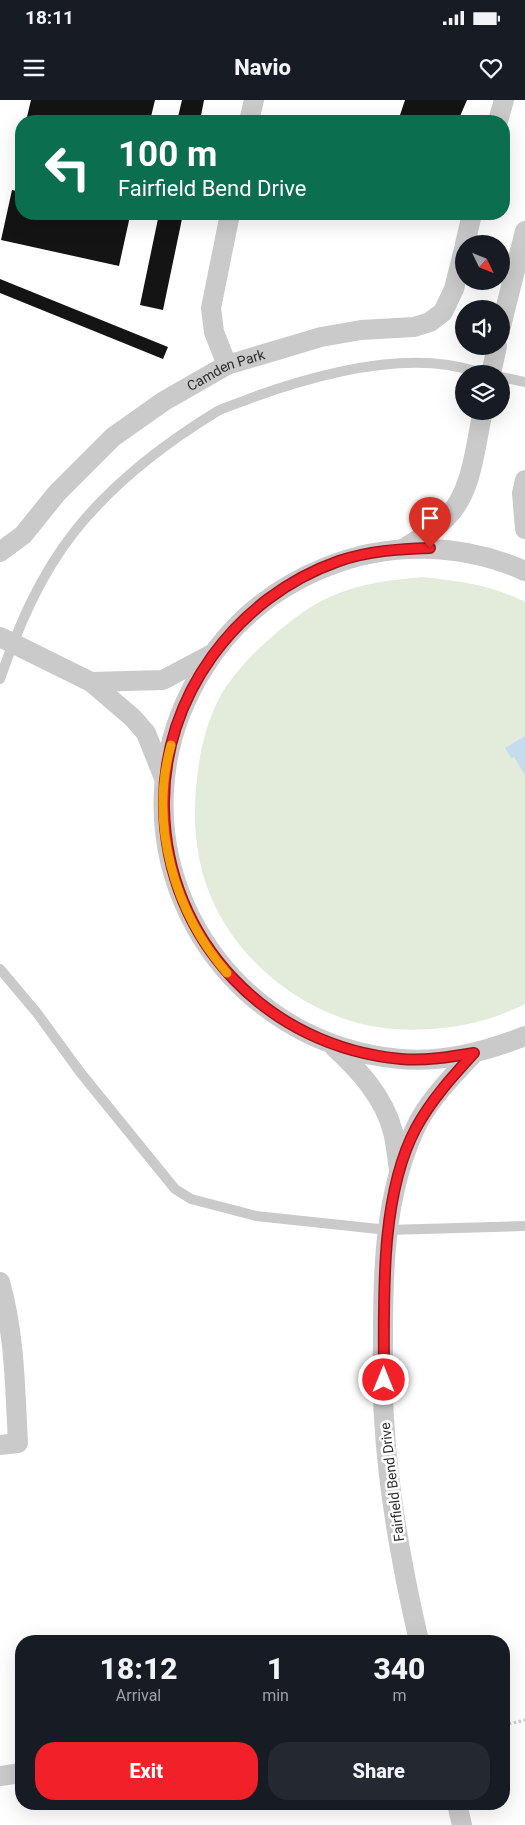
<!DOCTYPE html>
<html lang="en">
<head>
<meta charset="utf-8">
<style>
  body { margin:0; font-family:Roboto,sans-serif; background:#242831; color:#f1f3f6; height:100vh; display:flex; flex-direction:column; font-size:19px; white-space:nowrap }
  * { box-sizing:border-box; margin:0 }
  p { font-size:16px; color:#9ea1a6 }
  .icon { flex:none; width:28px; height:28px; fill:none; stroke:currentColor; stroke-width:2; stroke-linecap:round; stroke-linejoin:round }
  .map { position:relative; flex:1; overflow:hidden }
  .panel { position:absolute; left:15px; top:1535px; width:495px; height:175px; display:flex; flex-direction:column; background:#171b24; border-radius:20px; box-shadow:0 5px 20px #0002 }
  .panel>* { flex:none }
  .top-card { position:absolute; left:15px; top:15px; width:495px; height:105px; border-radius:20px; box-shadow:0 5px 20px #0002; background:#0b6e4f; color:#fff; overflow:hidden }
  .needle { width:32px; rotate:133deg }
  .fabs { position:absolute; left:455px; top:135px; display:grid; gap:10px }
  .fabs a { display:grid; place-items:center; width:55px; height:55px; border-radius:50%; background:#171b24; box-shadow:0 5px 20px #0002; font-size:25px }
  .pin { position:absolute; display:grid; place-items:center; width:42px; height:42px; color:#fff; margin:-51px -21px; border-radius:50% 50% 50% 0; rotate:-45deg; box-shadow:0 0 5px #0007 }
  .pin .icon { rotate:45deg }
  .me { position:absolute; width:55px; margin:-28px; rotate:0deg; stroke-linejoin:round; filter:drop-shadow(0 0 4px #0008) }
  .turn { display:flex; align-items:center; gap:18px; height:105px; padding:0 20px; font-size:22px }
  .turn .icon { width:65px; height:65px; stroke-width:2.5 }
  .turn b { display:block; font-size:35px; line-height:42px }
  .eta { display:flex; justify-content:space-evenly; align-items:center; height:85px; text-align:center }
  .eta b { font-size:30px; font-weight:800; line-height:35px }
  .button { display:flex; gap:10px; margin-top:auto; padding:10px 20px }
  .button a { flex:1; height:58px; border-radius:20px; background:#f22129; color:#fff; font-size:20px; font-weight:800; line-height:58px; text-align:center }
  .button a+a { background:#242831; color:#f1f3f6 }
  .status { display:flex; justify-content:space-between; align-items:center; height:35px; padding:0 25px; background:#171b24; direction:ltr }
  .status svg { height:14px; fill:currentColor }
  header { display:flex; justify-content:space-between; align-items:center; height:65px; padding:0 20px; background:#171b24; font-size:22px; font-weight:800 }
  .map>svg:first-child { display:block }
  .green { fill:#e3ecda }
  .water { fill:#c4dcee }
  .building { fill:#141414 }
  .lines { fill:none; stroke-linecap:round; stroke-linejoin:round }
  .path { stroke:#cacaca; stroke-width:3; stroke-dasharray:2.5 2.5; stroke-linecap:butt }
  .lane { stroke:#cacaca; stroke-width:10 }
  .street { stroke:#cacaca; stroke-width:20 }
  .route-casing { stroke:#9d151b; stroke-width:12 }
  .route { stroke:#f22129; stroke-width:9 }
  .slow { stroke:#f59e0b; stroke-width:9 }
  .labels { text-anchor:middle; stroke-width:5; stroke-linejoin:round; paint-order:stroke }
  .street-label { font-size:14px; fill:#2d2d2d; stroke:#fff }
</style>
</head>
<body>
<div class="status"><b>18:11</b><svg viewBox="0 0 49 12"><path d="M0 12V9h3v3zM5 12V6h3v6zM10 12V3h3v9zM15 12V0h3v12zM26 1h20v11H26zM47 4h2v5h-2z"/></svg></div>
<header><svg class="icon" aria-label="menu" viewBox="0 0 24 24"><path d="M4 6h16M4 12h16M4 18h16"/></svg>Navio<svg class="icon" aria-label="heart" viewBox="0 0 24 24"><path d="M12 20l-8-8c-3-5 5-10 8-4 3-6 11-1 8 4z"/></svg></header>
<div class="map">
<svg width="525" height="1725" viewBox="0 0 525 1725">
  <rect width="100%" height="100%" fill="#fff"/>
  <!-- green -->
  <path class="green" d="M422,477C459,481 492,485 525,502V904C484,925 439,932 393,929C302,922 215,848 199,757C194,731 194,705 197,679C200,647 209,612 227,585C241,566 257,549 275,534C293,519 312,504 334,495C363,483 391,480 422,477Z"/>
  <!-- water -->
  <path class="water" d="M525,636V675L514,657L511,658L505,648Z"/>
  <!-- building -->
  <path class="building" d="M31,0H155L150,21H26Z
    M182,0H204L200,21H177Z
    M405,0H467L458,21L448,19L447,21H401L402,19L399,18Z
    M21,46V63L17,62Z
    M12,90L21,92V114L130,116L119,166L1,140Z
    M159,114H183L163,210L140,205Z
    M0,179L168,247L163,259L0,193Z"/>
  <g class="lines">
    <!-- path -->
    <path class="path" d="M504,1625L525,1620"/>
    <!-- lane -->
    <path class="lane" d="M501,277L525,282
      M0,579C18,527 40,475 75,431C113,383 164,344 216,312C227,306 240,303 251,298C309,277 386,256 448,265C461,267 475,271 488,274
      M0,869L37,913L80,972L175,1089L191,1099L256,1116L388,1130L525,1126"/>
    <!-- street -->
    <g class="street">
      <path d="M249,21L254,0"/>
      <path d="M498,21L504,0"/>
      <path d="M465,144L472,114"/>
      <path d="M501,226L525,131"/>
      <path d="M227,265L214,232L211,208L230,114"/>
      <path d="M491,274L497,246"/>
      <path d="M525,380L522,393L525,429"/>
      <path d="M403,449C418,439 434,431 447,417C473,391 475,345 483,311"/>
      <path id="s1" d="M0,452L23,435L57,393L113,337L164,301L227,265L321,237L361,230L414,227L430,222L443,212L454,189L464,149"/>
      <path d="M525,471C462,443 390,441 326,467C276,487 234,521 205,566C99,731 208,941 400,959C443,963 485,952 525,936"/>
      <path d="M0,537L91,582L133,618L146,633L164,678"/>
      <path d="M91,582L163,580L210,555"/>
      <path d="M334,947C359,970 384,997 393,1032C396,1044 397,1057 399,1070"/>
      <path d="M0,1182C15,1235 15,1289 18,1343L0,1345"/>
      <path d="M419,1541C402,1468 388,1393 384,1318C382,1289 383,1259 383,1231C383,1163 386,1093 414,1031C427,1001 453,976 474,953"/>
      <path d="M0,1676L21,1673"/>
      <path d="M457,1704L462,1725"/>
    </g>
  </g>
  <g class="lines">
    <!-- route casing -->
    <g class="route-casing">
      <path id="route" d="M384,1280C384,1203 379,1097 416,1028C431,1000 453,976 474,953C450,957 425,961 401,959C268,947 166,841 164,707C162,597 236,497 339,461C368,451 399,449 430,448"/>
    </g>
    <!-- route -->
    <use href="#route" class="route"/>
    <!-- slow -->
    <path class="slow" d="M171,645C149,724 174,812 227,873"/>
  </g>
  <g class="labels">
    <!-- street labels -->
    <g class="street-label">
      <text dy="5" stroke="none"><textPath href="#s1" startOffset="294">Camden Park</textPath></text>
      <text transform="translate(392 1382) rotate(-97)" y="5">Fairfield Bend Drive</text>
    </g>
  </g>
</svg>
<div class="fabs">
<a><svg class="needle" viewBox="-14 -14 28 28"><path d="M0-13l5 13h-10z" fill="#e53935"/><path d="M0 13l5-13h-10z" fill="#9ea1a6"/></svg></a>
<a><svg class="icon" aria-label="sound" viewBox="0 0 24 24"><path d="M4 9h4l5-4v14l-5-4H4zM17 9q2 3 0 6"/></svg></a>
<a><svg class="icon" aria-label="layers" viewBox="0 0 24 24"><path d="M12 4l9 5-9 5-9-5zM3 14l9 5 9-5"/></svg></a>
</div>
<div class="pin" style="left:430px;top:448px;background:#d93025"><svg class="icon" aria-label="arrive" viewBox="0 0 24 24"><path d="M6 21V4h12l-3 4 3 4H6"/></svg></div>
<svg class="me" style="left:384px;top:1280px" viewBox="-20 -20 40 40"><circle r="17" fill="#f22129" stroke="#fff" stroke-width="3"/><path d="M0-11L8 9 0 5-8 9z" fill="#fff"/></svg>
<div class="top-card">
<div class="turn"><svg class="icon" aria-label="left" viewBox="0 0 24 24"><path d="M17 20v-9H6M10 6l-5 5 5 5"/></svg><div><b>100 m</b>Fairfield Bend Drive</div></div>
</div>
<section class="panel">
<div class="eta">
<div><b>18:12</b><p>Arrival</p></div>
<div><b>1</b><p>min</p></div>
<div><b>340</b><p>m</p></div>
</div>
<div class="button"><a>Exit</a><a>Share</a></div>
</section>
</div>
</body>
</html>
